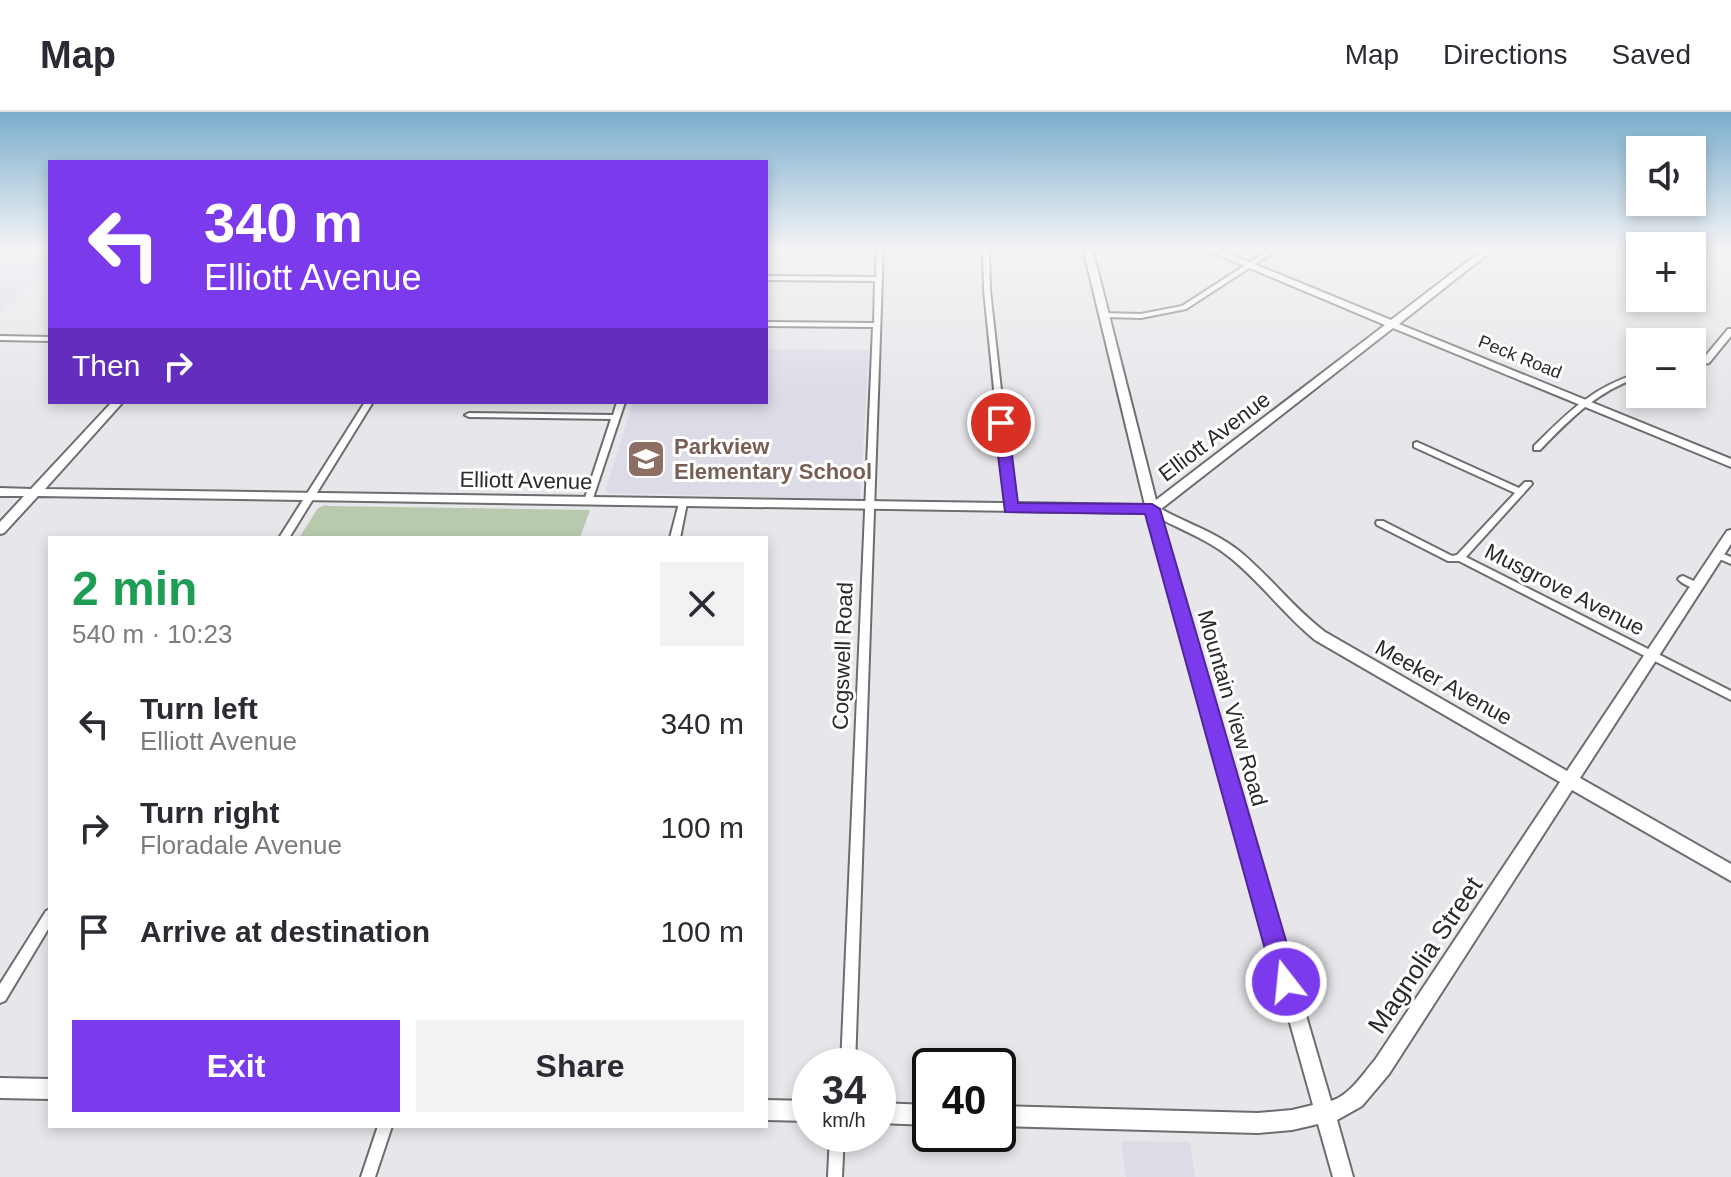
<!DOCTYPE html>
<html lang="en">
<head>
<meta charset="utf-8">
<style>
  body { margin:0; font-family:Arial,sans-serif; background:#f2f2f3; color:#2b2b33; height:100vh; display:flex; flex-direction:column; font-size:30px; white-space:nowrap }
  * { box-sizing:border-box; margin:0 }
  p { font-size:26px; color:#7c7c81 }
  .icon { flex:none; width:44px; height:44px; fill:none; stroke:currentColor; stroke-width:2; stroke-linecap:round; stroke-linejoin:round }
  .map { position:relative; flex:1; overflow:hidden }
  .details { position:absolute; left:48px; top:424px; width:720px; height:592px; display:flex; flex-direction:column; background:#fff; border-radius:0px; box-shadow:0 4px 12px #0003 }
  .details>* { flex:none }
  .top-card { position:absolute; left:48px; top:48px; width:720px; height:244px; border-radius:0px; box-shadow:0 4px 12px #0003; background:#7c3aed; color:#fff; overflow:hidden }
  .tools { position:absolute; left:1626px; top:24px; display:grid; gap:16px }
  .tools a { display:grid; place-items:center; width:80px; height:80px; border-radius:0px; background:#fff; box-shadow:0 4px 12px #0003; font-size:40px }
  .speed { position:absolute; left:792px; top:936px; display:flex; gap:16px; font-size:40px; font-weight:700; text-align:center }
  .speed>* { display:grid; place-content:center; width:104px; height:104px; border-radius:50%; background:#fff; box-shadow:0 4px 12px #0003; line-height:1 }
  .speed small { font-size:20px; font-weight:400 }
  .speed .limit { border:4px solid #111; border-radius:12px; background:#fff; color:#111 }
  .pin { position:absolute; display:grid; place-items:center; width:68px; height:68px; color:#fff; margin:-34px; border:4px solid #fff; border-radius:50%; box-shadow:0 2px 8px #0007 }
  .me { position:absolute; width:88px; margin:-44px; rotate:344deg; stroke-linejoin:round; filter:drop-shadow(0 0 6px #0008) }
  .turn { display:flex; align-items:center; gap:28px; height:168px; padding:0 24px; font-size:36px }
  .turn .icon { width:104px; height:104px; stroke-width:2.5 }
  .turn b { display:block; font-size:56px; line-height:68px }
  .then { display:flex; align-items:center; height:76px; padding:0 24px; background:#0003; gap:16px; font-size:30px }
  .round { display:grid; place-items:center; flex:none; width:84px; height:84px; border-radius:0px; background:#f2f2f3 }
  .summary { display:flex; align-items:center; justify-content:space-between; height:136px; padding:0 24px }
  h1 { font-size:48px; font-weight:600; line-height:60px; color:#1e9e55 }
  .cta { display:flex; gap:16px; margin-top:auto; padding:16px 24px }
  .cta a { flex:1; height:92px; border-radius:0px; background:#7c3aed; color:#fff; font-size:32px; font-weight:600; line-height:92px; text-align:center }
  .cta a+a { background:#f2f2f3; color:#2b2b33 }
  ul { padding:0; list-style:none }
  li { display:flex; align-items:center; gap:24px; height:104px; padding:0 24px }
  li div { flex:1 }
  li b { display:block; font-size:30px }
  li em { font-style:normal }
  header { display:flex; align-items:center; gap:48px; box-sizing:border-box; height:112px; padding:0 40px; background:#fff; border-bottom:2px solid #e1e1e2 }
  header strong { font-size:38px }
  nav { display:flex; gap:44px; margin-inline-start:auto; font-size:28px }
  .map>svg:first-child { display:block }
  .built { fill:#dcdbe6 }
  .green { fill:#b7caae }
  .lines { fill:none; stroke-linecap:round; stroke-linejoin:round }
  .street-casing { stroke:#6d6d70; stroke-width:4 }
  .secondary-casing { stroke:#6d6d70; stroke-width:4 }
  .street { fill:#fff; fill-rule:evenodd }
  .secondary { fill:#fff; fill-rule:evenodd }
  .route { fill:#7c3aed; stroke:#51269a; stroke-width:2 }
  .labels { text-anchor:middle; stroke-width:6; stroke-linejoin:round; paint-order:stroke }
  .far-street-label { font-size:18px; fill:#2a2a2b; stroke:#fff }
  .street-label { font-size:22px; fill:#2a2a2b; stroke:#fff }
  .education-label { font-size:22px; font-weight:bold; fill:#785e54; stroke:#fff; text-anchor:start }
  .near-street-label { font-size:26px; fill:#2a2a2b; stroke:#fff }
</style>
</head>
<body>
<header>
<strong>Map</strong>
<nav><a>Map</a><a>Directions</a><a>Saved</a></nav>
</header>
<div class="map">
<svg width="1731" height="1065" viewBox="0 0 1731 1065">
  <rect width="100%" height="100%" fill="#e7e7eb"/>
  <!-- built -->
  <path class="built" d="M0,136H50V158L0,201Z
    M766,237L869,238L860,387L608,381L606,377L633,290H766Z
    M1121,1029L1190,1030L1195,1065H1126Z"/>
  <!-- green -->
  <path class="green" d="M325,393L329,394L590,398L580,426H299L318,396Z"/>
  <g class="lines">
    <!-- street casing -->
    <g class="street-casing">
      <path id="street" d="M877,136H883L855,954H841L873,215L766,214V210L874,211L875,169L766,168V164L876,165Z
        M983,136H989L990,178L1014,396L1010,399L1006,396L984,178Z
        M1272,136H1280L1186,197L1141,206L1105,205L1101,203L1105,201L1141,202L1182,194Z
        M1728,217H1731V224L1709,251L1692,255V251L1703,247Z
        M0,224L50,225V229L0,228Z
        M1640,261V265C1598,278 1570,307 1540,338H1534V334C1567,301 1594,274 1640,261Z
        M365,290H373L289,426H279Z
        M617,290H625L592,389L588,392L584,389L611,307L469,305L465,303L469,301L613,303Z
        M1417,330L1519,376L1525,370H1531L1532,372L1466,445L1731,579V588L1459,449H1448L1377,413L1376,411L1377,409H1383L1452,444L1457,443L1515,381L1414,335V331Z
        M683,388L687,391L680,426H670L679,391Z
        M1718,440L1731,445V452L1715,445L1713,443L1715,441Z
        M1683,464L1700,472L1702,474L1700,476C1694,478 1682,472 1678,467L1680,465Z
        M50,797V814L5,889L0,891V872L46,799Z
        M378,1014H392L375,1065H361Z
        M830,1022H844L842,1065H828Z"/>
    </g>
    <!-- secondary casing -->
    <g class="secondary-casing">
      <path id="secondary" d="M1083,136H1092L1156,388L1385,213L1202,136H1215L1391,208L1485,136H1495L1399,212L1731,347V355L1393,216L1161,397C1186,411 1215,420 1238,438C1269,463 1293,496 1325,520L1567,659L1727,419L1731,418V432L1580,666L1731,752V769L1572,678L1389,962L1362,994L1337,1008L1353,1065H1333L1318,1012L1292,1018L1258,1021L998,1014V994L1258,1001L1292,998L1313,993L1147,401L38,384L4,421L0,422V410L24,384H0V376L31,377L112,290H123L45,377L1145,393ZM1161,407C1184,419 1208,428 1228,444C1260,469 1283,502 1315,528L1560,670L1375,948C1362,963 1350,983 1331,989Z
        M0,966L50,967V987L0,986Z
        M766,988L810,989V1009L766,1008Z
        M878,991L930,993V1013L878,1011Z"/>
    </g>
    <!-- street -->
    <use href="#street" class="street"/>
    <!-- secondary -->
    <use href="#secondary" class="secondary"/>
  </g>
  <!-- sky -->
  <linearGradient id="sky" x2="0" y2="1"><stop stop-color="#7baecd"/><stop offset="0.48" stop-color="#f4f4f6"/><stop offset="1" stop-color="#f4f4f6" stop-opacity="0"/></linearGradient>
  <rect width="1731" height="285" fill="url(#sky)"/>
  <!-- route -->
  <path class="route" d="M1001,307L1008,311L1018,391L1152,392L1160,397L1298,870L1294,878L1286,881L1278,878L1274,870L1145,402L1005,400L994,311Z"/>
  <!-- icons -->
  <defs>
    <g id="school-square" transform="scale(2)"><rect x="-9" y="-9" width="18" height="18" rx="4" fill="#8d6e63" stroke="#fff"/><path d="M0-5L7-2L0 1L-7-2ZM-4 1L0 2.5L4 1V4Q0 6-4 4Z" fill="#fff"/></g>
  </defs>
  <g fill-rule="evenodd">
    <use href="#school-square" x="646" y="347"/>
  </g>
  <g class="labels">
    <!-- far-street labels -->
    <g class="far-street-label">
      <text transform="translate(1520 245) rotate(22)" y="6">Peck Road</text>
    </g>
    <!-- street labels -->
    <g class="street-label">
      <text transform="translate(1214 324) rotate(-37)" y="8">Elliott Avenue</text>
      <text transform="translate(526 368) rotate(1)" y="8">Elliott Avenue</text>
      <text transform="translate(1565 477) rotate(27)" y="8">Musgrove Avenue</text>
      <text transform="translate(842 544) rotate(-88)" y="8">Cogswell Road</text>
      <text transform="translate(1444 570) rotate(29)" y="8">Meeker Avenue</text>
      <text transform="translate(1233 596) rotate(74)" y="8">Mountain View Road</text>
    </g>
    <!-- education labels -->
    <g class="education-label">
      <text x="674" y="342">Parkview<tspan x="674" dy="25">Elementary School</tspan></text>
    </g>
    <!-- near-street labels -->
    <g class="near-street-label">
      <text transform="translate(1425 843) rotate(-56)" y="9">Magnolia Street</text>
    </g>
  </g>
</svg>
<div class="tools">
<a><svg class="icon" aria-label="sound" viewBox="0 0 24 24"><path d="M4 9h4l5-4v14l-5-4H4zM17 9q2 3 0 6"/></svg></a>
<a>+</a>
<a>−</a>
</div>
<div class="speed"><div>34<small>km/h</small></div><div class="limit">40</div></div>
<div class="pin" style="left:1001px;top:311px;background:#d93025"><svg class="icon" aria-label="arrive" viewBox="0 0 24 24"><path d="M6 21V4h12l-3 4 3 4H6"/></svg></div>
<svg class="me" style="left:1286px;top:870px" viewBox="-20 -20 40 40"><circle r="17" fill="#7c3aed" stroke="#fff" stroke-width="3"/><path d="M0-11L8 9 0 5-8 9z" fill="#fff"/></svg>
<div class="top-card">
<div class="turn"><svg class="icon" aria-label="left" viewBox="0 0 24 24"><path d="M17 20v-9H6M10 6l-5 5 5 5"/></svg><div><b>340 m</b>Elliott Avenue</div></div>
<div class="then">Then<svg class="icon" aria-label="right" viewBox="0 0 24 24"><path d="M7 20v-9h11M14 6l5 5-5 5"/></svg></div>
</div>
<section class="details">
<div class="summary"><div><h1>2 min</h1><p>540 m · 10:23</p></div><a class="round"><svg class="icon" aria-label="close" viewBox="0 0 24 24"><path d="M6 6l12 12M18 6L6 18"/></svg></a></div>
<ul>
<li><svg class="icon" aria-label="left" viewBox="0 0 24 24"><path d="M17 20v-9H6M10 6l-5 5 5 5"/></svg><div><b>Turn left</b><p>Elliott Avenue</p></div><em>340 m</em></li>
<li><svg class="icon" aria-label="right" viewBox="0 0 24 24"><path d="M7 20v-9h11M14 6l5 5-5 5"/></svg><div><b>Turn right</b><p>Floradale Avenue</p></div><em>100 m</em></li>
<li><svg class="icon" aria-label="arrive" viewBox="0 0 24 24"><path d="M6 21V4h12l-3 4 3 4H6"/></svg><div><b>Arrive at destination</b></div><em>100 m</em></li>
</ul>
<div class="cta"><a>Exit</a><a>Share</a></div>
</section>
</div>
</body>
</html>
